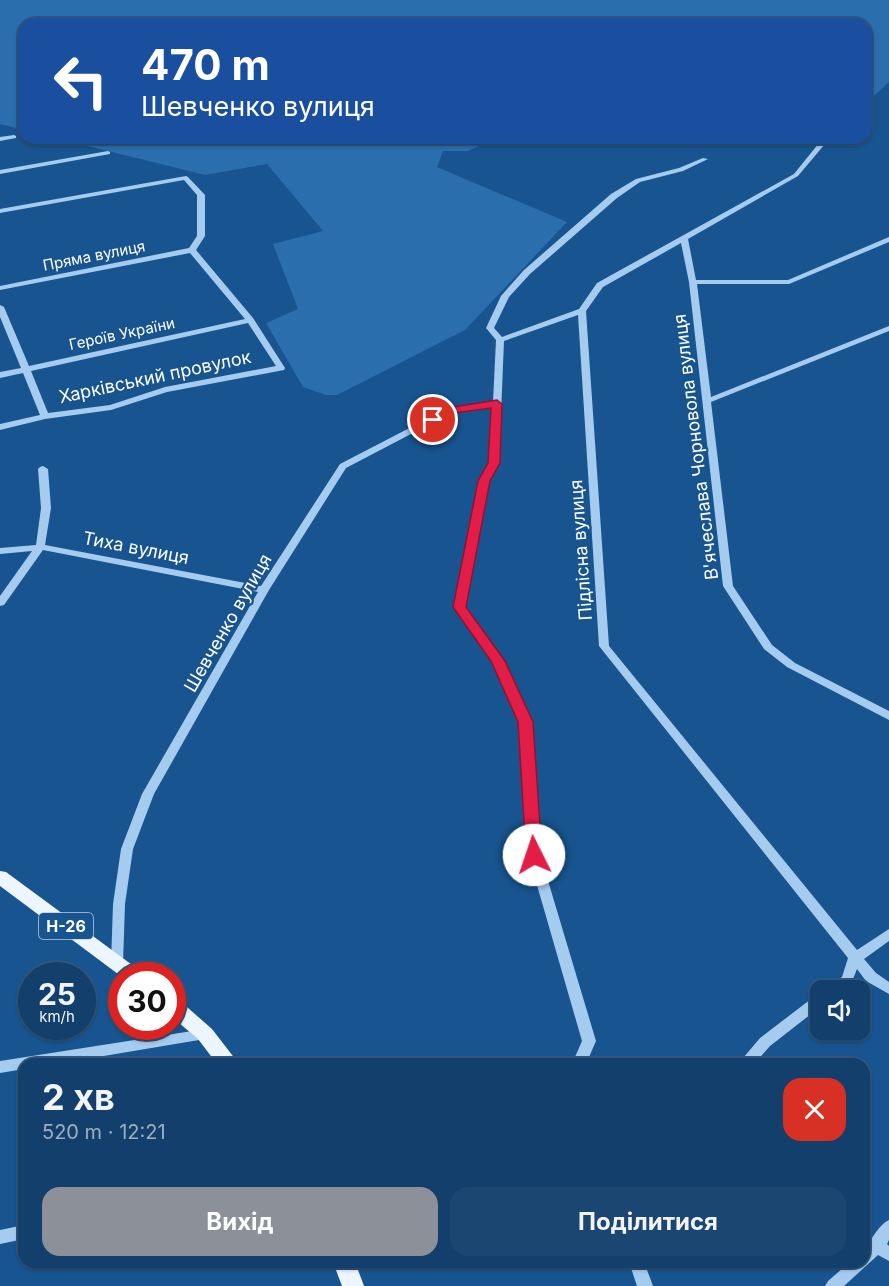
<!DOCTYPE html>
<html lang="uk">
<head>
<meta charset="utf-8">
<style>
  body { margin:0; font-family:Inter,sans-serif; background:#1b4671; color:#f1f3f6; height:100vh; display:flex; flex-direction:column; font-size:22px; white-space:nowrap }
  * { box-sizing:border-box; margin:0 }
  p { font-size:20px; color:#9cafc1 }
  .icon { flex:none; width:33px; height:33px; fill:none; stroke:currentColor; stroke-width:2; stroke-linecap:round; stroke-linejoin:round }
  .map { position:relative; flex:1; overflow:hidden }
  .sheet { position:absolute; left:18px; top:1058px; width:852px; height:210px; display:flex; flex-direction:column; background:#123f6b; border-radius:18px; box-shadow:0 2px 4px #0004,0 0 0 2px #31587e }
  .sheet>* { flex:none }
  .guide { position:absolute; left:18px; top:18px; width:854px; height:126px; border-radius:18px; box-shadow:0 2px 4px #0004,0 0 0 2px #31587e; background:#1a4fa0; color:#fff; overflow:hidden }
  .controls { position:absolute; left:810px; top:980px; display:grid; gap:12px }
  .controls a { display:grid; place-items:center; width:60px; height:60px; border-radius:12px; background:#123f6b; box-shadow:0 2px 4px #0004,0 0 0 2px #31587e; font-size:30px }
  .speed { position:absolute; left:18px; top:962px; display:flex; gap:12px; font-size:30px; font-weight:700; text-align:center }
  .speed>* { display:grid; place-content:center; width:78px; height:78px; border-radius:50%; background:#123f6b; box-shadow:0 2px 4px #0004,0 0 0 2px #31587e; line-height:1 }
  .speed small { font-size:15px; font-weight:400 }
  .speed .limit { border:9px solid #d22; background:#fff; color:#111 }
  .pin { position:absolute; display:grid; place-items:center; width:51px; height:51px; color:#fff; margin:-26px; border:3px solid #fff; border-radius:50%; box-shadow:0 2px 6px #0007 }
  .me { position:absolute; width:66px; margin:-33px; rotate:356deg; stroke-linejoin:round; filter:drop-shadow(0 0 4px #0008) }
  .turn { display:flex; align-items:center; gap:21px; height:126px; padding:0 24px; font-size:27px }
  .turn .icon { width:78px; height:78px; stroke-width:2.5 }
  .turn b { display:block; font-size:42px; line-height:51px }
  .round { display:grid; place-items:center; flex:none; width:63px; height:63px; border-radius:18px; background:#1b4671 }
  .overview { display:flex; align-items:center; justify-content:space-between; height:102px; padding:0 24px }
  h1 { font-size:36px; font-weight:700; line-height:45px }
  .primary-button { display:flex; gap:12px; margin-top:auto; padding:12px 24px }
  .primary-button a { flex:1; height:69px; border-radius:18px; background:#8c9099; color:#fff; font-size:24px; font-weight:700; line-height:69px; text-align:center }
  .primary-button a+a { background:#1b4671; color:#f1f3f6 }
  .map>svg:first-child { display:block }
  .green { fill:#2a6eae }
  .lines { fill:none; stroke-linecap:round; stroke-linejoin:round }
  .minor { fill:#a5ccef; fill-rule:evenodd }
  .major { fill:#edf5ff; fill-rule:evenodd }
  .route { fill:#e11d48; stroke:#92132f; stroke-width:1.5 }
  .labels { text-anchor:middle; stroke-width:4.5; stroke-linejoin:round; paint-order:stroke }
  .far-street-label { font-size:15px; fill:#fff; stroke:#18548f }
  .shield { fill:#18548f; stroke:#baccdd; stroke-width:1.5 }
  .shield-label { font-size:16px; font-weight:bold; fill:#fff }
  .street-label { font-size:18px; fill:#fff; stroke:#18548f }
</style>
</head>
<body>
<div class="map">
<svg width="889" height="1286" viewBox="0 0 889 1286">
  <rect width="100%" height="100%" fill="#18548f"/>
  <!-- green -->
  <path class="green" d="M0,0H889V82L866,103V24H24V130L0,124Z
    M56,138H496L468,151H443L437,167L567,222L465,330L337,395H326L303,387L266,323L298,309L273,244L323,231L267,164L205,175Z"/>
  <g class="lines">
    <!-- minor -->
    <path class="minor" d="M14,135L16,136V138L0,141V137Z
      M823,138H830L798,176L688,239L696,280H788L889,237V242L789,284H697L711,397L889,326V331L711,402L733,586L772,645L795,663L889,711V720L787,667L764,649L723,586L689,282L681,243L603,287L586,311L609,646L857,950L889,929V941L864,959L876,973L889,982V994L866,981L857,969C850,988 847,990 827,990L829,986L842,977L848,958L599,646L578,315L504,341L499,463L489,481L464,607L503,661L531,722L540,854L596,1041L586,1064H572L582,1041L528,854L519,722L493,662L454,607L479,481L489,463L492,407L453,412L346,468L269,590L154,794L133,849L125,904L123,964L122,968L117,969L112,968L111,964L113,904L121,849L142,794L258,592L43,550L4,605L0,606V596L32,551L0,554V548L36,545L41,508L38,469L40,467L43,466L48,469L51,508L45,545L261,586L340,464L448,408L493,402L496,340L486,328L501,296L524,270L611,194L636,179L679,168L703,158L708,159L683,171L640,182L617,198L530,274L509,297L494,328L502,337L579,309L597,283L794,174Z
      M108,151L110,152V154L0,174V170Z
      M186,176L188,177L205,195V236L196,250L253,318L285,368L284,370L167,392L111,410L45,419L0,430V424L40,415L23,373L0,378V372L21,368L0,317V305L4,307L29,366L245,319L190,253L0,290V286L189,248L197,236V195L184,180L0,213V209ZM248,323L276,366L165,387L110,405L48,413L31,371Z
      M820,995V1007L770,1046L754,1064H738L760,1038L815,996Z
      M205,1029L210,1030L212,1034L210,1038L205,1039L56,1064H24V1069L0,1073V1061Z
      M889,1220V1240L887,1244L889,1246V1261L878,1255L844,1286H825L828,1281L850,1262H864V1248C872,1240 879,1224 889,1220Z
      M24,1225V1239L0,1244V1230Z
      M629,1262H644L653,1286H637Z"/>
    <!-- major -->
    <path class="major" d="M0,871L6,872L139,970L141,975H122V977L0,886Z
      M172,998L179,1000L212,1029L239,1064H217L198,1039L172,1017Z
      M333,1262H355L364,1286H342Z"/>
  </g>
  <!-- route -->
  <path class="route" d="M497,400L502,404L500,463L490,481L466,607L505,661L533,722L542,855L534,860L526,855L518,722L491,661L453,607L478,481L488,463L491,408L454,413L433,423L427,420L447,408Z"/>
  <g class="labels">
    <!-- far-street labels -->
    <g class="far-street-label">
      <text transform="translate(94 256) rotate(-11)" y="5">Пряма вулиця</text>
      <text transform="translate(122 334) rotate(-12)" y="5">Героїв України</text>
    </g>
    <!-- shield labels -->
    <rect class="shield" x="39" y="913" width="54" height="26" rx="4.5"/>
    <g class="shield-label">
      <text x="66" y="932">Н-26</text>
    </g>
    <!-- street labels -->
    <g class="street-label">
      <text transform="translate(155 377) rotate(-12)" y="6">Харківський провулок</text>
      <text transform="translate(696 447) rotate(-97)" y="6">В'ячеслава Чорновола вулиця</text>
      <text transform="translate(136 548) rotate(11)" y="6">Тиха вулиця</text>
      <text transform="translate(581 550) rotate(-94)" y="6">Підлісна вулиця</text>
      <text transform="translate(228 623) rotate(-60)" y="6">Шевченко вулиця</text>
    </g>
  </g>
</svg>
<div class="controls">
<a><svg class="icon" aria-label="sound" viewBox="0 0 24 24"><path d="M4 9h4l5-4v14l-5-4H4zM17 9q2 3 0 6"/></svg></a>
</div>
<div class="speed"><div>25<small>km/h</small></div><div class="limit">30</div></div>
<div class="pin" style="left:433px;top:420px;background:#d93025"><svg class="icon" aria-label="arrive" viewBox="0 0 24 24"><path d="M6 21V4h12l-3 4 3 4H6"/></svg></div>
<svg class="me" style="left:534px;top:855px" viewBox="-20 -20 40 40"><circle r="19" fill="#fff"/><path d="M0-13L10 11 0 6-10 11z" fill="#e11d48"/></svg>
<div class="guide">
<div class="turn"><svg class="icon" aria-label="left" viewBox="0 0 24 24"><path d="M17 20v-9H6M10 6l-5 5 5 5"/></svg><div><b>470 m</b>Шевченко вулиця</div></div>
</div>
<section class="sheet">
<div class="overview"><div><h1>2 хв</h1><p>520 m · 12:21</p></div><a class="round" style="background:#d93025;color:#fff"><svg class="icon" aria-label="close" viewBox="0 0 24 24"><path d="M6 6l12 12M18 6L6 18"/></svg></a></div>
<div class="primary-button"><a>Вихід</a><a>Поділитися</a></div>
</section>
</div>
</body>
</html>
